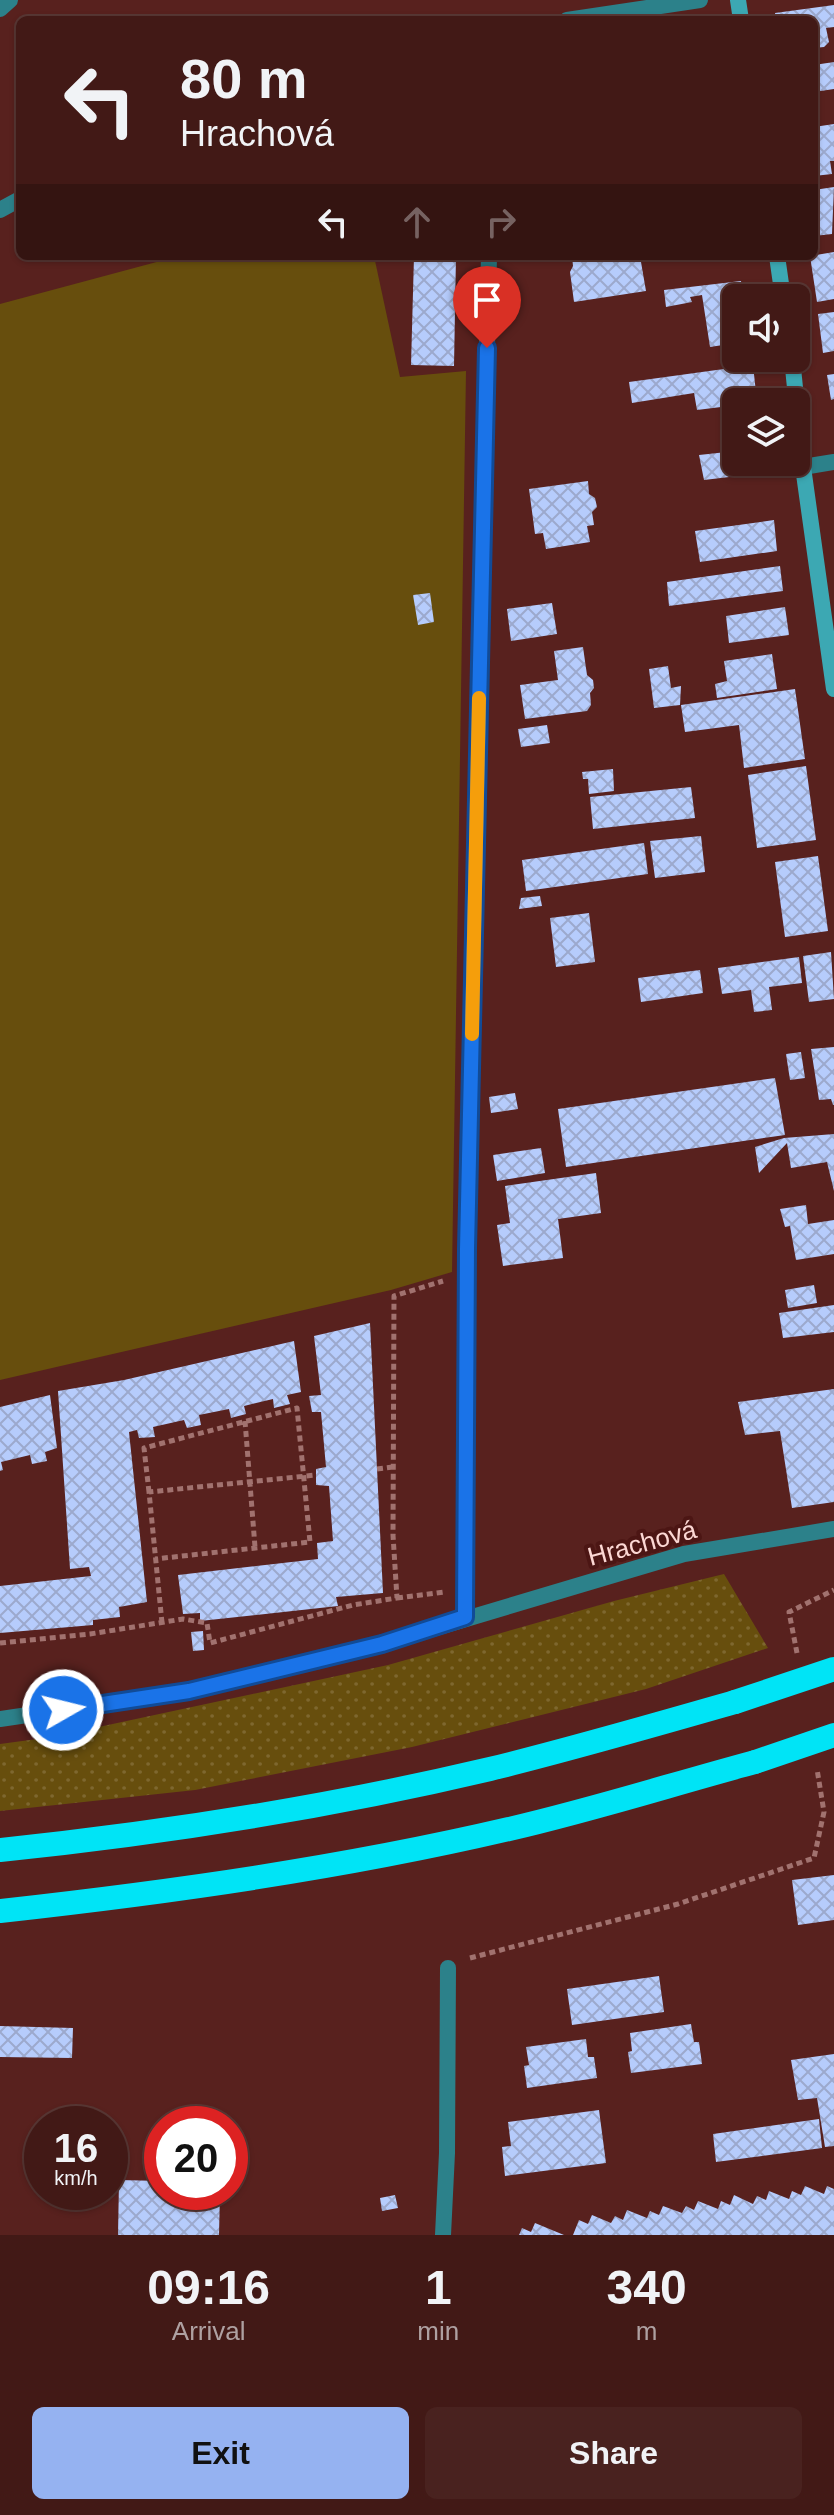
<!DOCTYPE html>
<html lang="en">
<head>
<meta charset="utf-8">
<style>
  body { margin:0; font-family:Helvetica,sans-serif; background:#49221f; color:#f1f3f6; height:100vh; display:flex; flex-direction:column; font-size:30px; white-space:nowrap }
  * { box-sizing:border-box; margin:0 }
  p { font-size:26px; color:#aea0a1 }
  .icon { flex:none; width:44px; height:44px; fill:none; stroke:currentColor; stroke-width:2; stroke-linecap:round; stroke-linejoin:round }
  .map { position:relative; height:2235px; overflow:hidden }
  .panel { display:flex; flex-direction:column; background:#421916; flex:1 }
  .panel>* { flex:none }
  .banner { position:absolute; left:16px; top:16px; width:802px; height:244px; border-radius:12px; box-shadow:0 2px 6px #0004,0 0 0 2px #5a3835; background:#421916; color:#f1f3f6; overflow:hidden }
  .fabs { position:absolute; left:722px; top:284px; display:grid; gap:16px }
  .fabs a { display:grid; place-items:center; width:88px; height:88px; border-radius:12px; background:#421916; box-shadow:0 2px 6px #0004,0 0 0 2px #5a3835; font-size:40px }
  .speed { position:absolute; left:24px; top:2106px; display:flex; gap:16px; font-size:40px; font-weight:700; text-align:center }
  .speed>* { display:grid; place-content:center; width:104px; height:104px; border-radius:50%; background:#421916; box-shadow:0 2px 6px #0004,0 0 0 2px #5a3835; line-height:1 }
  .speed small { font-size:20px; font-weight:400 }
  .speed .limit { border:12px solid #d22; background:#fff; color:#111 }
  .pin { position:absolute; display:grid; place-items:center; width:68px; height:68px; color:#fff; margin:-82px -34px; border-radius:50% 50% 50% 0; rotate:-45deg; box-shadow:0 0 8px #0007 }
  .pin .icon { rotate:45deg }
  .me { position:absolute; width:88px; margin:-44px; rotate:82deg; stroke-linejoin:round; filter:drop-shadow(0 0 6px #0008) }
  .turn { display:flex; align-items:center; gap:28px; height:168px; padding:0 32px; font-size:36px }
  .turn .icon { width:104px; height:104px; stroke-width:2.5 }
  .turn b { display:block; font-size:56px; line-height:68px }
  .lanes { display:flex; align-items:center; height:76px; padding:0 32px; background:#0003; justify-content:center; gap:40px; direction:ltr }
  .lanes .off { opacity:.35 }
  .eta { display:flex; justify-content:space-evenly; align-items:center; height:136px; text-align:center }
  .eta b { font-size:48px; font-weight:600; line-height:56px }
  .action { display:flex; gap:16px; margin-top:auto; padding:16px 32px }
  .action a { flex:1; height:92px; border-radius:12px; background:#95b2f1; color:#111; font-size:32px; font-weight:600; line-height:92px; text-align:center }
  .action a+a { background:#49221f; color:#f1f3f6 }
  .map>svg:first-child { display:block }
  .grass { fill:url(#grass-dots) }
  .pitch { fill:#674e0d }
  .building { fill:url(#building-cross-hatch) }
  .lines { fill:none; stroke-linecap:round; stroke-linejoin:round }
  .path { stroke:#a1726f; stroke-width:5; stroke-dasharray:6 4; stroke-linecap:butt }
  .lane { stroke:#2c818a; stroke-width:16 }
  .street { stroke:#2c818a; stroke-width:16 }
  .secondary { stroke:#3ca8b3; stroke-width:16 }
  .highway { stroke:#00e4f6; stroke-width:24 }
  .highway-bridge { stroke:#00e4f6; stroke-width:24 }
  .route-casing { stroke:#114b97; stroke-width:20 }
  .route { stroke:#1a73e8; stroke-width:14 }
  .slow { stroke:#f59e0b; stroke-width:14 }
  .labels { text-anchor:middle; stroke-width:8; stroke-linejoin:round; paint-order:stroke }
  .street-label { font-size:26px; fill:#fcd8d4; stroke:#4c1614 }
</style>
</head>
<body>
<div class="map">
<svg width="834" height="2235" viewBox="0 0 834 2235">
  <defs>
    <pattern id="grass-dots" width="8" height="8" patternUnits="userSpaceOnUse" patternTransform="scale(2)"><rect width="8" height="8" fill="#674e0d"/><path d="M2 2h.1M6 6h.1" fill="none" stroke="#7e672f" stroke-width="1.8" stroke-linecap="round"/></pattern>
    <pattern id="building-cross-hatch" width="8" height="8" patternUnits="userSpaceOnUse" patternTransform="scale(2)"><rect width="8" height="8" fill="#b6ccfc"/><path d="M0 0l8 8M0 8l8-8" fill="none" stroke="#9ca9cd"/></pattern>
  </defs>
  <rect width="100%" height="100%" fill="#58211e"/>
  <!-- grass -->
  <path class="grass" d="M724,1574L768,1648L646,1689L412,1747L195,1790L0,1811V1744L52,1737L388,1665L614,1601Z"/>
  <!-- pitch -->
  <path class="pitch" d="M179,256H374L400,377L466,371L452,1272L391,1290L0,1380V304Z"/>
  <!-- building -->
  <path class="building" d="M834,5V27L826,28L829,42L824,47L814,48V20H776L775,13Z
    M834,62V89L814,92V65Z
    M834,124V161H830L832,174L814,176V127Z
    M834,187L832,234L814,236V190Z
    M834,252V299L817,302L810,256Z
    M414,256H456L454,366L411,365Z
    M572,256H636L641,262L646,291L574,302L570,272L573,266Z
    M741,281L743,298H736V343L710,347L702,295L690,297L692,302L666,307L664,290Z
    M834,312V351L823,353L818,314Z
    M753,365L757,402H736V430L725,432L721,407L697,410L694,393L632,403L629,382Z
    M834,374V399L831,400L827,375Z
    M736,451V462H761L763,473L704,480L699,455Z
    M588,481L589,494L595,498L597,507L592,512L594,525L587,526L590,542L546,549L543,533L535,534L529,489Z
    M774,520L777,551L700,562L695,531Z
    M780,566L783,591L669,606L667,582Z
    M430,593L434,622L418,625L413,595Z
    M552,603L557,634L511,641L507,609Z
    M785,607L789,635L729,643L726,616Z
    M583,647L587,675L593,680L594,688L590,693L591,705L587,711L525,719L520,685L558,680L554,651Z
    M772,654L777,689L717,698L715,684L727,681L724,661Z
    M668,666L671,688L681,686L680,705L654,708L649,669Z
    M795,689L805,759L744,768L739,725L685,732L681,705Z
    M547,725L550,743L521,747L518,729Z
    M806,766L816,840L757,848L748,775Z
    M613,769L614,791L589,794L588,779H583L582,772Z
    M691,787L695,818L593,829L590,797Z
    M701,836L705,872L655,878L650,841Z
    M644,843L648,874L526,891L522,860Z
    M818,856L828,931L785,937L775,862Z
    M540,896L542,906L519,909L521,898Z
    M589,913L595,962L556,967L550,918Z
    M831,952L834,999L809,1002L803,956Z
    M799,957L802,983L769,987L772,1010L754,1012L751,990L722,994L718,968Z
    M700,970L703,993L641,1002L638,978Z
    M834,1047V1105H833L831,1099L819,1100L811,1049Z
    M801,1052L805,1078L790,1080L786,1054Z
    M775,1078L785,1135L566,1167L558,1109Z
    M515,1093L518,1109L491,1113L489,1097Z
    M834,1134V1191L827,1162L791,1168L787,1143L759,1173L755,1147L784,1138Z
    M541,1148L545,1173L497,1181L493,1155Z
    M596,1173L601,1213L558,1219L563,1258L503,1266L497,1225L510,1223L505,1186Z
    M806,1205L808,1224L834,1220V1254L796,1260L790,1226L785,1227L780,1209Z
    M814,1285L817,1303L788,1308L785,1290Z
    M834,1305V1332L783,1338L779,1313Z
    M370,1323L383,1593L336,1597L338,1606L200,1621V1613L183,1614L178,1575L318,1559L317,1543L333,1541L329,1486L316,1485V1469L326,1467L321,1412H312L309,1396L321,1395L314,1336Z
    M294,1341L301,1392L287,1395L290,1404L274,1408L273,1399L244,1406L246,1414L231,1418L229,1409L199,1415L201,1425L187,1428L184,1420L153,1427L155,1437L139,1438L137,1430L129,1432L147,1602L119,1607L120,1617L93,1620V1625L0,1633V1586L91,1576L89,1567L70,1569L58,1391L124,1380Z
    M834,1389V1502L792,1508L780,1431L745,1435L738,1402Z
    M50,1395L57,1448L45,1452L47,1461L32,1464L30,1455L1,1462L3,1470L0,1471V1407Z
    M203,1631L204,1650L193,1651L191,1632Z
    M834,1875V1920L798,1925L792,1880Z
    M659,1976L664,2012L572,2025L567,1989Z
    M691,2024L694,2042H699L702,2064L631,2073L628,2052L632,2051L630,2033Z
    M0,2026L73,2028L72,2058L0,2057Z
    M586,2039L588,2057H594L597,2078L527,2088L524,2066L529,2065L526,2047Z
    M834,2054V2146L825,2147L817,2098L798,2100L791,2060Z
    M599,2110L606,2163L505,2176L502,2147L511,2146L508,2122Z
    M819,2119L822,2148L716,2162L713,2134Z
    M119,2180L162,2181V2192H220L219,2235H118Z
    M805,2186L824,2194L827,2186L834,2189V2235H573L579,2220L588,2224L592,2215L611,2223L615,2216L623,2220L627,2210L647,2218L650,2211L659,2215L663,2206L682,2213L686,2206L694,2210L698,2201L718,2209L721,2201L730,2205L734,2195L753,2204L757,2196L766,2200L769,2191L789,2199L792,2191L801,2195Z
    M395,2195L398,2208L382,2211L380,2198Z
    M535,2223L564,2235H519L522,2228L531,2232Z"/>
  <g class="lines">
    <!-- path -->
    <path class="path" d="M245,1421L255,1547
      M377,1469L393,1467
      M149,1492L144,1448L297,1408L310,1542L155,1559
      M397,1598L444,1592
      M162,1623L149,1492L316,1475
      M0,1643L90,1634L183,1619L207,1623L210,1643L353,1605L397,1598L393,1535L394,1296L443,1281
      M797,1653L789,1612L834,1590
      M470,1958L678,1904L814,1858L824,1812L817,1769"/>
    <!-- lane -->
    <path class="lane" d="M0,210L20,199
      M0,1719L189,1691L382,1644L684,1554L834,1529"/>
    <!-- street -->
    <path class="street" d="M0,9L10,0
      M567,20L700,0
      M803,467L834,462
      M465,1617L467,1249L489,256
      M443,2235L447,2153L448,1968"/>
    <!-- secondary -->
    <path class="secondary" d="M738,0L741,20
      M777,256L783,298
      M792,358L803,467L834,689"/>
    <!-- highway -->
    <path class="highway" d="M0,1850C164,1833 329,1807 490,1769C572,1749 654,1725 735,1702
      M0,1911C171,1892 342,1868 509,1829C592,1810 673,1784 755,1762"/>
    <!-- highway-bridge -->
    <path class="highway-bridge" d="M735,1702L834,1669
      M755,1762L834,1735"/>
  </g>
  <g class="lines">
    <!-- route casing -->
    <g class="route-casing">
      <path id="route" d="M63,1710L189,1691L382,1644L465,1617L467,1249L487,348"/>
    </g>
    <!-- route -->
    <use href="#route" class="route"/>
    <!-- slow -->
    <path class="slow" d="M472,1034L479,698"/>
  </g>
  <g class="labels">
    <!-- street labels -->
    <g class="street-label">
      <text transform="translate(642 1543) rotate(-15)" y="9">Hrachová</text>
    </g>
  </g>
</svg>
<div class="fabs">
<a><svg class="icon" aria-label="sound" viewBox="0 0 24 24"><path d="M4 9h4l5-4v14l-5-4H4zM17 9q2 3 0 6"/></svg></a>
<a><svg class="icon" aria-label="layers" viewBox="0 0 24 24"><path d="M12 4l9 5-9 5-9-5zM3 14l9 5 9-5"/></svg></a>
</div>
<div class="speed"><div>16<small>km/h</small></div><div class="limit">20</div></div>
<div class="pin" style="left:487px;top:348px;background:#d93025"><svg class="icon" aria-label="arrive" viewBox="0 0 24 24"><path d="M6 21V4h12l-3 4 3 4H6"/></svg></div>
<svg class="me" style="left:63px;top:1710px" viewBox="-20 -20 40 40"><circle r="17" fill="#1a73e8" stroke="#fff" stroke-width="3"/><path d="M0-11L8 9 0 5-8 9z" fill="#fff"/></svg>
<div class="banner">
<div class="turn"><svg class="icon" aria-label="left" viewBox="0 0 24 24"><path d="M17 20v-9H6M10 6l-5 5 5 5"/></svg><div><b>80 m</b>Hrachová</div></div>
<div class="lanes"><svg class="icon" aria-label="left" viewBox="0 0 24 24"><path d="M17 20v-9H6M10 6l-5 5 5 5"/></svg><svg class="icon off" aria-label="ahead" viewBox="0 0 24 24"><path d="M12 20V5M6 11l6-6 6 6"/></svg><svg class="icon off" aria-label="right" viewBox="0 0 24 24"><path d="M7 20v-9h11M14 6l5 5-5 5"/></svg></div>
</div>
</div>
<section class="panel">
<div class="eta">
<div><b>09:16</b><p>Arrival</p></div>
<div><b>1</b><p>min</p></div>
<div><b>340</b><p>m</p></div>
</div>
<div class="action"><a>Exit</a><a>Share</a></div>
</section>
</body>
</html>
